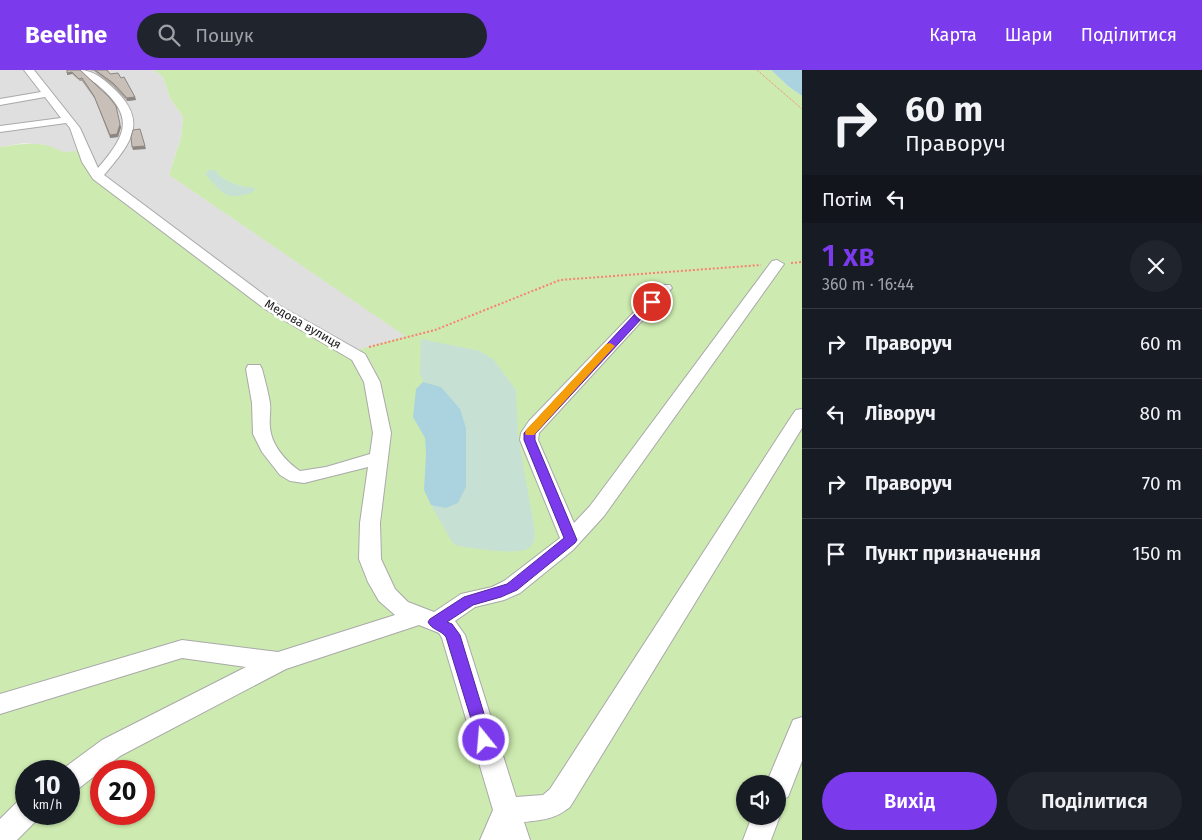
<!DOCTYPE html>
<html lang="uk">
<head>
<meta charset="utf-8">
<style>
  body { margin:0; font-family:"Fira Sans",sans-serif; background:#20242c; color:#f1f3f6; height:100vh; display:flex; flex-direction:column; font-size:19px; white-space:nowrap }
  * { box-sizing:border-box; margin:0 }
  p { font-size:16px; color:#9ea1a6 }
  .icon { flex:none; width:28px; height:28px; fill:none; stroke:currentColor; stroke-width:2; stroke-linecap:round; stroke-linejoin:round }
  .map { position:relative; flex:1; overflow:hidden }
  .details { display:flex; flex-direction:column; background:#171b24; width:400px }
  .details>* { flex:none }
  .guide { background:#171b24; color:#f1f3f6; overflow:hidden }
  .fabs { position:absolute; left:736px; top:705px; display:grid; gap:10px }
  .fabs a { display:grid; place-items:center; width:50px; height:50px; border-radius:50%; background:#171b24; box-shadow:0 1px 4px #0004; font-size:25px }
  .speed { position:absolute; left:15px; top:690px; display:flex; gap:10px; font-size:25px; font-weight:700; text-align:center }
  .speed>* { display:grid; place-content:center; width:65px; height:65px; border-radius:50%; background:#171b24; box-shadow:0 1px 4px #0004; line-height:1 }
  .speed small { font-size:12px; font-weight:400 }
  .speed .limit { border:8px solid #d22; background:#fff; color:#111 }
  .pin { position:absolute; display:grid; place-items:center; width:42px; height:42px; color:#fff; margin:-21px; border:2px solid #fff; border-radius:50%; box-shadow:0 1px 5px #0007 }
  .me { position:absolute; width:55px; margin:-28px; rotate:343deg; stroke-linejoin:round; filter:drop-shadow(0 0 4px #0008) }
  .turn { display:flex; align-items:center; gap:18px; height:105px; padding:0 20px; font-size:22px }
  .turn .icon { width:65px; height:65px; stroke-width:2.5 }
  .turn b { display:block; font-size:35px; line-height:42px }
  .then { display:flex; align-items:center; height:48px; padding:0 20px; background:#0003; gap:10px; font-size:19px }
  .round { display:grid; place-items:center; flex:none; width:52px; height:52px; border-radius:26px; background:#20242c }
  .summary { display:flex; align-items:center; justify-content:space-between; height:85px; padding:0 20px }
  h1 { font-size:30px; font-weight:600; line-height:38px; color:#7c3aed }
  .primary-button { display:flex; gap:10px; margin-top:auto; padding:10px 20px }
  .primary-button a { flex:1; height:58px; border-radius:30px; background:#7c3aed; color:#fff; font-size:20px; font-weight:600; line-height:58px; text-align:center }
  .primary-button a+a { background:#20242c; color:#f1f3f6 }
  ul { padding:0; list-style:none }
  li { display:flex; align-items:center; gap:15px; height:70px; padding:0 20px; border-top:1px solid #363941 }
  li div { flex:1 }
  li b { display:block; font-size:19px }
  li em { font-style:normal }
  header { display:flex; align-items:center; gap:30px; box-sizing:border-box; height:70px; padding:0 25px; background:#7c3aed; color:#fff }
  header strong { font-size:24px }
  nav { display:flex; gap:28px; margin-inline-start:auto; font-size:18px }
  .search { width:350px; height:45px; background:#20242c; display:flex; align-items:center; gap:12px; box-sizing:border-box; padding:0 18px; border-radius:28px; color:#9ea1a6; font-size:19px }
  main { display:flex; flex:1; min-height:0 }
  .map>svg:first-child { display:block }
  .residential { fill:#e0dfdf }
  .grass { fill:#cdebb0; fill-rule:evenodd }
  .wetland { fill:#c6e0d4 }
  .water { fill:#aad3df }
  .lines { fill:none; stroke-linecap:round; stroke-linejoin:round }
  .minor-casing { stroke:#a9a9a9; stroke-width:2 }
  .path-far1 { stroke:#fa8072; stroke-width:1; stroke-dasharray:1 1; stroke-linecap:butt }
  .path { stroke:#fa8072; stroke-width:2; stroke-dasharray:2 2; stroke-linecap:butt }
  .minor { fill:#fff; fill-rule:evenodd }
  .wall { fill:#aba49e }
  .shaded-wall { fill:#8b8681 }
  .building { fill:#c7bfb8; stroke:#8b8681 }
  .route { fill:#7c3aed; stroke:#51269a }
  .slow { fill:#f59e0b }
  .labels { text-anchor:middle; stroke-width:5; stroke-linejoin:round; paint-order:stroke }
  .street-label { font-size:12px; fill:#222; stroke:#fff }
</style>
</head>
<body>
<header>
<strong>Beeline</strong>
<div class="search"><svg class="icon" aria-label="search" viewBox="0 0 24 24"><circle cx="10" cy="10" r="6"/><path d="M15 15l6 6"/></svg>Пошук</div>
<nav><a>Карта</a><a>Шари</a><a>Поділитися</a></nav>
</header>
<main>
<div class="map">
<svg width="802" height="770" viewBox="0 0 802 770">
  <rect width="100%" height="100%" fill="#f2efe9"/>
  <!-- residential -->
  <path class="residential" d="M0,0H154L163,7L170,28L183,47L181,68L169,105L406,266L352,282L270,236L65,83L45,75L24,73L0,77Z"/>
  <!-- grass -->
  <path class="grass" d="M154,0H771L788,16L802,26V770H0V77C15,75 30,72 45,75C63,79 58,85 80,80L85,92L267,239L347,283L405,266L169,105L181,68L183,47L170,28L163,7ZM26,701H69V744H26ZM101,701H144V744H101ZM745,714H778V746H745Z"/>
  <!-- wetland -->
  <path class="wetland" d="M209,100H215C226,114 239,116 255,118L253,122C226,132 223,124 205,104Z
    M421,269L480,281L494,290L516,320L518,366L534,456C535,463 536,473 529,478C517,486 473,478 458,476L452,472L431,435L446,438L458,433L466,417V358L441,317L423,312L420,303Z"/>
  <!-- water -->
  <path class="water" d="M771,0H802V26L788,16Z
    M423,312L441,317L460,339L466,358V417L458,433L446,438L431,435L424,420L426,384L425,368L413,347L416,319Z"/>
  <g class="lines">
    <!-- minor casing -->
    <g class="minor-casing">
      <path id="minor" d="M24,0H34L80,58L98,98C125,66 136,48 100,17C94,11 85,7 79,0C93,0 102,8 112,17C150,51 131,73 104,105L275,233L365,284L380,312L391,363L380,453L381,489L395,519L408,532L434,542L461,524L492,517L504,511L560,468L520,370L521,363L529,351L660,215H670L672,218L539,363L538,370L574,453L590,436L772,191L777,190L784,194L604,446L573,480L520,523L504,530L475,537L455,551L465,565L516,727L543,725L550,719L793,344L796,340L802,339V358L570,737C555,749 543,750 524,752L530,770H480L493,740L442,568L439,563L419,555L286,599L120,686L78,719L69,722V701H60L102,670L246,597L182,588L0,644V624L182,570L278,582L395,545L379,531L368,512L359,489L360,453L368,397L304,413L290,411L280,405L262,382L253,364L252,333L246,299L248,295H260L262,299C265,310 268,322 270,333C271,341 269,349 270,357C271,374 285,391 300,401L326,397L370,384L373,363L364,312L352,290L265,239L93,109L82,92L70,58L66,53L0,62V56L61,48L45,27L0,35V29L41,22Z
        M802,647V691L788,727L778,730V714H766L793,650Z
        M26,729V744H39L36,751L17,770H0V749L16,733Z
        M778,741L780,746L771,770H743L752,746H778Z"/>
    </g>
    <!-- path-far1 -->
    <path class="path-far1" d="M757,0L802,39"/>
    <!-- path -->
    <path class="path" d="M791,193L802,192
      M369,277L435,260L560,210L761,195"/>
    <!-- minor -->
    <use href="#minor" class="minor"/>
  </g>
  <!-- wall -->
  <path class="wall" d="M80,0L121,57L118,67L110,68L95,29L82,11H80L72,4L67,5V3Z
    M89,0H107L110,4L135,27L136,30L127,31L113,16L94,1Z"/>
  <!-- shaded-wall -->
  <path class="shaded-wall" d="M72,2V4L67,5V3Z
    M135,27L136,30L127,31V28Z
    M120,54L121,57L118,67L110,68V65Z
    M145,76L146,79L133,80L132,77Z"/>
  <!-- building -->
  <path class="building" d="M67,0H80L109,27L116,36L120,54L117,64L110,65L94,26L82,8L79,9L72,2L67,3Z
    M95,0H107L110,4L118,3L121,8L124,7L135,27L127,28L113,13Z
    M140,59L145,76L132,77L131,67L133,60Z"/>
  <!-- route -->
  <path class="route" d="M652,229L655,230V234L535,364V370L577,470L575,473L517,520L501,527L473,535L447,552L452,554L460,565L492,670L490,675L484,677L479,675L446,567C441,560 432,560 428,552L430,549L464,527L507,514L564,468L524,370V363L648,230Z"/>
  <!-- slow -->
  <path class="slow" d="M610,273L615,276L613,278L534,365H526L525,363L526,360L606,274Z"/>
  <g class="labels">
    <!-- street labels -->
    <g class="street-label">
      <text transform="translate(303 254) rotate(30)" y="4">Медова вулиця</text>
    </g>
  </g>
</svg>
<div class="fabs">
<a><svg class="icon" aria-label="sound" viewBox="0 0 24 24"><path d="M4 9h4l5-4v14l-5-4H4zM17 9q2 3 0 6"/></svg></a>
</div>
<div class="speed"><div>10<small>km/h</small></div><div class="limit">20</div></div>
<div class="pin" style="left:652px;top:232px;background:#d93025"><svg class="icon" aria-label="arrive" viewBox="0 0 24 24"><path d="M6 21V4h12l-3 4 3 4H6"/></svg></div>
<svg class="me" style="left:484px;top:670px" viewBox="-20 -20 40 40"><circle r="17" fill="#7c3aed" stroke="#fff" stroke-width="3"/><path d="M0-11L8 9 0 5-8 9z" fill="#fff"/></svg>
</div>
<section class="details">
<div class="guide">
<div class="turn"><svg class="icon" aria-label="right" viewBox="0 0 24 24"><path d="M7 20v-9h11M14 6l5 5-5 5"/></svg><div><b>60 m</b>Праворуч</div></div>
<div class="then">Потім<svg class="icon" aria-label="left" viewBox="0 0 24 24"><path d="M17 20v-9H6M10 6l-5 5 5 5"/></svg></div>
</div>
<div class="summary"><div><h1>1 хв</h1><p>360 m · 16:44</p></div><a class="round"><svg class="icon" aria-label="close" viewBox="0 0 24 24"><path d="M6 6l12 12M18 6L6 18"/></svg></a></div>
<ul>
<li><svg class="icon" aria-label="right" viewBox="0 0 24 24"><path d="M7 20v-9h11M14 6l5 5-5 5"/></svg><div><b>Праворуч</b></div><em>60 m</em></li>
<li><svg class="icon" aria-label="left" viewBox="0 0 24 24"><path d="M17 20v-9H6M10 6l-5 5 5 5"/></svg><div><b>Ліворуч</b></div><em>80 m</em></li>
<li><svg class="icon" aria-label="right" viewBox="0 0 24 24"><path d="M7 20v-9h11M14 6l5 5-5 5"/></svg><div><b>Праворуч</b></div><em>70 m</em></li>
<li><svg class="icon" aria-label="arrive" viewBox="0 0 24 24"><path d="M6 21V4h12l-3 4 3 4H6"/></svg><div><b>Пункт призначення</b></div><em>150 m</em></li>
</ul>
<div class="primary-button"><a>Вихід</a><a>Поділитися</a></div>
</section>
</main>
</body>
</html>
